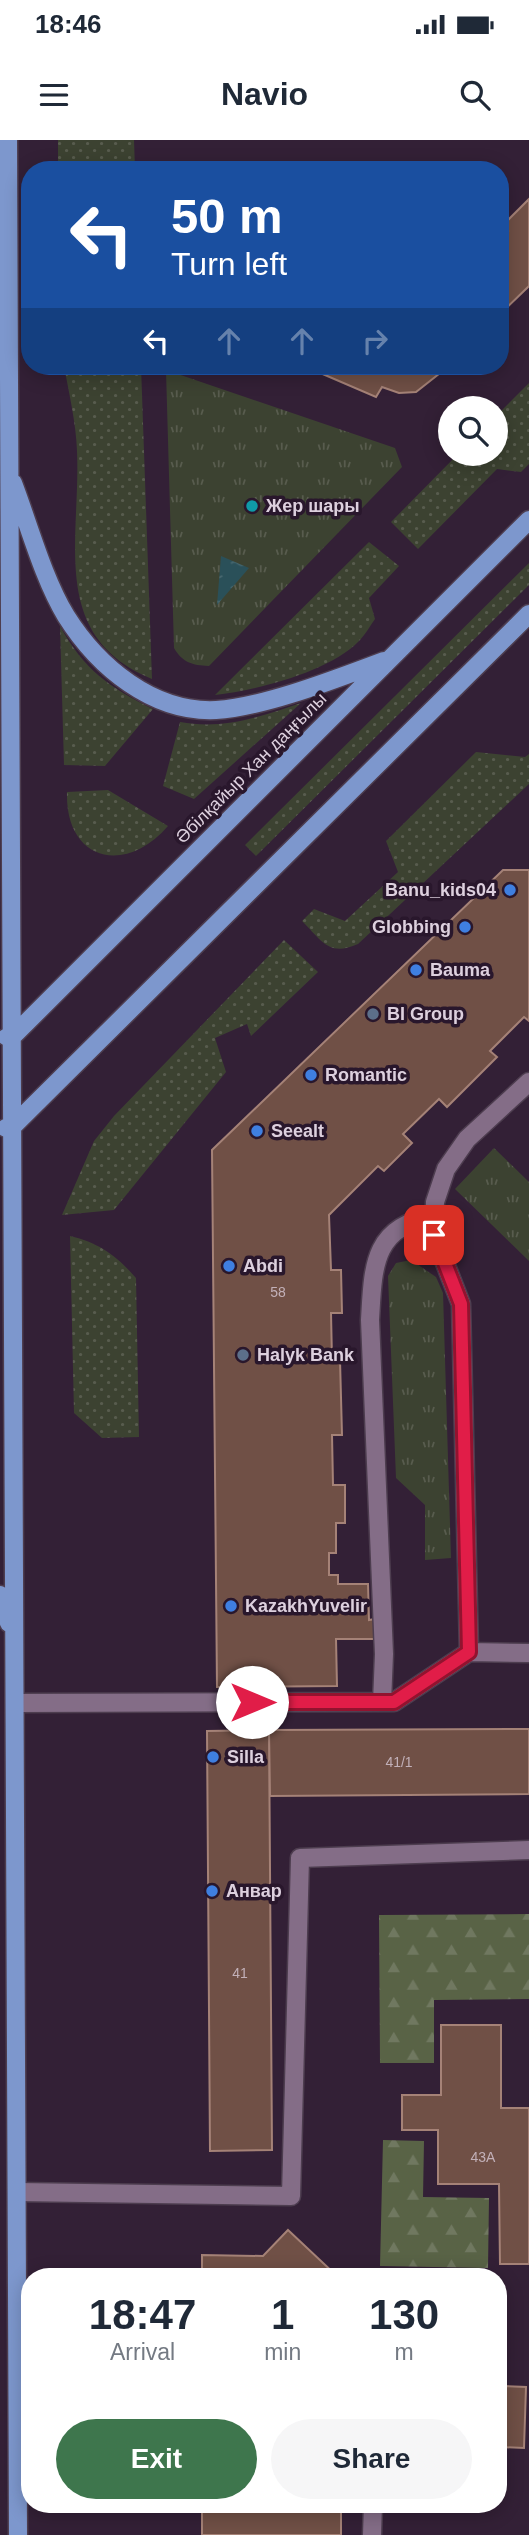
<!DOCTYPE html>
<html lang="en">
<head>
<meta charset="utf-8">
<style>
  body { margin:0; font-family:Helvetica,sans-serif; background:#f6f6f7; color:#1f2937; height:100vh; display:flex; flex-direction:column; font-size:26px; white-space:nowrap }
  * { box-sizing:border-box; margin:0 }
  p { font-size:23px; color:#747a83 }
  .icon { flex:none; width:38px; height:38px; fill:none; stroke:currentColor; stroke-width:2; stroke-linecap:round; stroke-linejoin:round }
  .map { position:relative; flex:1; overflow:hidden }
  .drawer { position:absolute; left:21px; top:2128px; width:486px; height:245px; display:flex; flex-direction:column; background:#fff; border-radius:28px; box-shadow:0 4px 18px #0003 }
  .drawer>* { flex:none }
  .top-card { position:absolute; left:21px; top:21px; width:488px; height:214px; border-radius:28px; box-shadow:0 4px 18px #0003; background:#1a4fa0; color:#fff; overflow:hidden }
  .tools { position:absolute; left:438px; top:256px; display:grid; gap:14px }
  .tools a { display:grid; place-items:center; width:70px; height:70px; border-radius:50%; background:#fff; box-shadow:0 4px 18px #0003; font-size:35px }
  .pin { position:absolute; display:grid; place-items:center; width:60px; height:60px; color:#fff; margin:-30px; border-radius:14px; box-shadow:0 4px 10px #0006 }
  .me { position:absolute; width:77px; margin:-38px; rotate:90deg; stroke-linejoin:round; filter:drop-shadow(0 0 5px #0008) }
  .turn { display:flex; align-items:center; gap:24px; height:147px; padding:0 35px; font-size:32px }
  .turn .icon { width:91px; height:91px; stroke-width:2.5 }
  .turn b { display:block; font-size:49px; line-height:60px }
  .lanes { display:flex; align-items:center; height:66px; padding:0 35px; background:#0003; justify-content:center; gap:35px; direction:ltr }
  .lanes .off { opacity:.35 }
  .eta { display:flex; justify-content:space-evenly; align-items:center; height:119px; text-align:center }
  .eta b { font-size:42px; font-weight:600; line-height:49px }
  .button { display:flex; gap:14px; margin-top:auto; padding:14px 35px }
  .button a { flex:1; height:80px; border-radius:42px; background:#3e764d; color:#fff; font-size:28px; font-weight:600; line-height:80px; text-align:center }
  .button a+a { background:#f6f6f7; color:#1f2937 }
  .status { display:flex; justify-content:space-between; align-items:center; height:49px; padding:0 35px; background:#fff; direction:ltr }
  .status svg { height:19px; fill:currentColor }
  header { display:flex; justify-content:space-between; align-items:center; height:91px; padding:0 35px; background:#fff; font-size:32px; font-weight:600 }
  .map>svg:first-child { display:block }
  .grass { fill:url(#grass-dots) }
  .forest { fill:url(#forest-firs) }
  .park { fill:url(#park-tufts) }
  .water { fill:url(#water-ripples) }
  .building { fill:#705046; stroke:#a58277; stroke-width:2 }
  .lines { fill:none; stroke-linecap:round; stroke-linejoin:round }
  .minor-casing { stroke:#4d3d4f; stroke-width:21 }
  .major-casing { stroke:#4d3d4f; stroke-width:21 }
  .minor { stroke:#846d87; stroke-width:18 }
  .major { stroke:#7d97cd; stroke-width:18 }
  .route-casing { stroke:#92132f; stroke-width:18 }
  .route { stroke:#e11d48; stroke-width:12 }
  .culture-dot { fill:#0f9aa8; stroke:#29172c; stroke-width:2.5 }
  .shop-dot { fill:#3f7fe0; stroke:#29172c; stroke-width:2.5 }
  .service-dot { fill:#5c6f8a; stroke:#29172c; stroke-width:2.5 }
  .labels { text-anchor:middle; stroke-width:7; stroke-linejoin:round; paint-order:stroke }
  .number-label { font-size:14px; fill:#c2b0b8 }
  .poi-label { font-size:18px; font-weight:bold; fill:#ddd0de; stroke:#29172c; text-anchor:start }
  .street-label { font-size:18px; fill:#ddd0de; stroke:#29172c }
</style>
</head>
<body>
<div class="status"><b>18:46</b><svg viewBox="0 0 49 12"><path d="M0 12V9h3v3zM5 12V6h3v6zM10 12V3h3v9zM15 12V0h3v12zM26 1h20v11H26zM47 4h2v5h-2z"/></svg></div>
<header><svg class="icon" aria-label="menu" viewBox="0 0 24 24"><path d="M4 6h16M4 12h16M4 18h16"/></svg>Navio<svg class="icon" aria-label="search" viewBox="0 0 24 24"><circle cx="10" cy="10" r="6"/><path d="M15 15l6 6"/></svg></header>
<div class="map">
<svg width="529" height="2395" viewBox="0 0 529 2395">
  <defs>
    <pattern id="grass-dots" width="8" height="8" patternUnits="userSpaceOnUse" patternTransform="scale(1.75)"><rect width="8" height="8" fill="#3c4231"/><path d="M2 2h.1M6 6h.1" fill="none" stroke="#585c4e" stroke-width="1.8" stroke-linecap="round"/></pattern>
    <pattern id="forest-firs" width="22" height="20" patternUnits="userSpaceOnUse" patternTransform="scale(1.75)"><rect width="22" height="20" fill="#596346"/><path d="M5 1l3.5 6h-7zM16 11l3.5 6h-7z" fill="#707860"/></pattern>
    <pattern id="park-tufts" width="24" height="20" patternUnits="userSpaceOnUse" patternTransform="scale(1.75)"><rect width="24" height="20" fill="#3c4231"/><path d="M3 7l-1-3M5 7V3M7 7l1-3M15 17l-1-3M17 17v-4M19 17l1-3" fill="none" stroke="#585c4e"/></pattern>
    <pattern id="water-ripples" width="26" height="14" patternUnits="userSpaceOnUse" patternTransform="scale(1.75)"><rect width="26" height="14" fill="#2a5059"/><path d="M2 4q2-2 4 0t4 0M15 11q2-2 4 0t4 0" fill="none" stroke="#486870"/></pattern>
  </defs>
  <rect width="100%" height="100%" fill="#332036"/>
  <!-- grass -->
  <path class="grass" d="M58,0H134L135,30H58Z
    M64,226H141L152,539C48,496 81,400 77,311C76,283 69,253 64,226Z
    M529,243V324L521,332L497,329L418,409L391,382L459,313H495V277Z
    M369,402L399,426L369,458L375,479C370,486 365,495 359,501C329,532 257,550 215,555Z
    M529,423V445L256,716L245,705Z
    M60,486C84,530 109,547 153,569L105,626L64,625Z
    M301,563L194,659L163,646L180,582C223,590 260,577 301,563Z
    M476,612L525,617L529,614V644L358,804C329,817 322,801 302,781L314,769L345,781L398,732L386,701Z
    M108,650L168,686C125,736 65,721 67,652Z
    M284,800L318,832L251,896L247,884L215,898L226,932L114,1070L62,1075L94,1001L114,976Z
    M70,1096C99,1103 116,1115 136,1138L139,1297L102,1298L74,1273Z"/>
  <!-- forest -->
  <path class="forest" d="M529,1774V1859L434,1860V1923H380L379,1775Z
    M383,2000L424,2001L423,2057L489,2058L488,2128L380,2126Z"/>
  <!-- park -->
  <path class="park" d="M166,230L395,308L402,327L209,526C192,525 183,523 174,508Z
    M494,1008L529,1042V1121L455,1049Z
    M411,1120L436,1137L443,1153L451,1418L425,1420V1365L396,1338L388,1136L396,1123Z"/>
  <!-- water -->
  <path class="water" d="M221,416L249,428L217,465Z"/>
  <!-- building -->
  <path class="building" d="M299,22V30H219V24Z
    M529,59V146L500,174V99L508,91L503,85Z
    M304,226H449L416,252L399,253L382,247L376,257Z
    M503,730H529V881L524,877L490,911L497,917L447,967L439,959L403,994L412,1003L384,1031L378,1026L329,1075L331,1130H341L342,1173H331L332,1220H340L342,1295H332L333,1345H345V1383H336V1413H329V1435H338V1444H368L369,1480L375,1479V1499H336L337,1546L217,1547L212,1010Z
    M529,1589V1654L270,1656L269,1590Z
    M269,1590L272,2010L210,2011L207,1591Z
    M441,1885H501V1968H529V2124H500L499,2044H438V1990H402V1955H441Z
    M288,2090L338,2137H202V2115L263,2116Z
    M503,2246L526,2247L524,2308L500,2307Z
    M202,2364H341V2395H202Z"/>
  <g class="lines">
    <!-- minor casing -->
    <g class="minor-casing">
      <path id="minor" d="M469,1512L461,1164L434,1095L435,1062L446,1029L467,999L529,942
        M382,1562L384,1514L370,1180C373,1129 372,1085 434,1077
        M15,1563L394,1562L469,1512L529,1513
        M17,2052L291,2056L300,1718L529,1710
        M372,2395L373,2364"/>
    </g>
    <!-- major casing -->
    <g class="major-casing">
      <path id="major" d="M8,0L18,2395
        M13,343C29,385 43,438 66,476C98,527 153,573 216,570C265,567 338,538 384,521
        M7,897H12L529,380
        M6,988L12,987L529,474
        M0,1455L9,1483"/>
    </g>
    <!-- minor -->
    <use href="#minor" class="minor"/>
    <!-- major -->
    <use href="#major" class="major"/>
  </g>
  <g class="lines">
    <!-- route casing -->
    <g class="route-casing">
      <path id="route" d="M252,1562H394L469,1512L461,1164L434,1095"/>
    </g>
    <!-- route -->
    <use href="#route" class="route"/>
  </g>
  <!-- markers -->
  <circle class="culture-dot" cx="252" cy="366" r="7"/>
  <g class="shop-dot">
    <circle cx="510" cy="750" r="7"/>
    <circle cx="465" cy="787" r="7"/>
    <circle cx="416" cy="830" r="7"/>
    <circle cx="311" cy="935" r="7"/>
    <circle cx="257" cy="991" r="7"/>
    <circle cx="229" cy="1126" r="7"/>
    <circle cx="231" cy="1466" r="7"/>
    <circle cx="213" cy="1617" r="7"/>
    <circle cx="212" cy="1751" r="7"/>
  </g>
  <g class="service-dot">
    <circle cx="373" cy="874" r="7"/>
    <circle cx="243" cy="1215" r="7"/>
  </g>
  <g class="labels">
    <!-- number labels -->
    <g class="number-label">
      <text x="278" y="1157">58</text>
      <text x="399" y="1627">41/1</text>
      <text x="240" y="1838">41</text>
      <text x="483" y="2022">43А</text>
    </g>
    <!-- poi labels -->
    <g class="poi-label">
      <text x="266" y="372">Жер шары</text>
      <text x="496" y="756" text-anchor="end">Banu_kids04</text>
      <text x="451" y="793" text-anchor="end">Globbing</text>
      <text x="430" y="836">Bauma</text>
      <text x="387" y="880">BI Group</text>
      <text x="325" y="941">Romantic</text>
      <text x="271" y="997">Seealt</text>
      <text x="243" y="1132">Abdi</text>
      <text x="257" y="1221">Halyk Bank</text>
      <text x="245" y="1472">KazakhYuvelir</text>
      <text x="227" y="1623">Silla</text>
      <text x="226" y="1757">Анвар</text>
    </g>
    <!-- street labels -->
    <g class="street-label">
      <text transform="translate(251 628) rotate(-45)" y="6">Әбілқайыр Хан даңғылы</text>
    </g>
  </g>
</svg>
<div class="tools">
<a><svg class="icon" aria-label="search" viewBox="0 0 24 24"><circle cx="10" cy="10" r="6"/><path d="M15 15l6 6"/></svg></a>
</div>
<div class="pin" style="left:434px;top:1095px;background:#d93025"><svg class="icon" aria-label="arrive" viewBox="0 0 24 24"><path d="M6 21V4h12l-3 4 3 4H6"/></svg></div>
<svg class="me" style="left:252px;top:1562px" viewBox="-20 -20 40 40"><circle r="19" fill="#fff"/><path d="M0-13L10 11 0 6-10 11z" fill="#e11d48"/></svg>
<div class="top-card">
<div class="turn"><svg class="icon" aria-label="left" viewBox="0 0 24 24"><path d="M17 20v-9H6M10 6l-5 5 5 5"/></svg><div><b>50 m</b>Turn left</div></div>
<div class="lanes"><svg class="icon" aria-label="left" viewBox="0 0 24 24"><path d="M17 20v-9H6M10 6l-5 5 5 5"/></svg><svg class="icon off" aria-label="ahead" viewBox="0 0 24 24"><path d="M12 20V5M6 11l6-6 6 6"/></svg><svg class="icon off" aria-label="ahead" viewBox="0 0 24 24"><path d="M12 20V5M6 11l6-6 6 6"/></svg><svg class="icon off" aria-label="right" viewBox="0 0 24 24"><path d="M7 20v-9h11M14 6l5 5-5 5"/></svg></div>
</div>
<section class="drawer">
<div class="eta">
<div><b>18:47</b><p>Arrival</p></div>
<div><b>1</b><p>min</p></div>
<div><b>130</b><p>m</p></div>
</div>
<div class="button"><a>Exit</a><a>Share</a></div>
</section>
</div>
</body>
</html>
